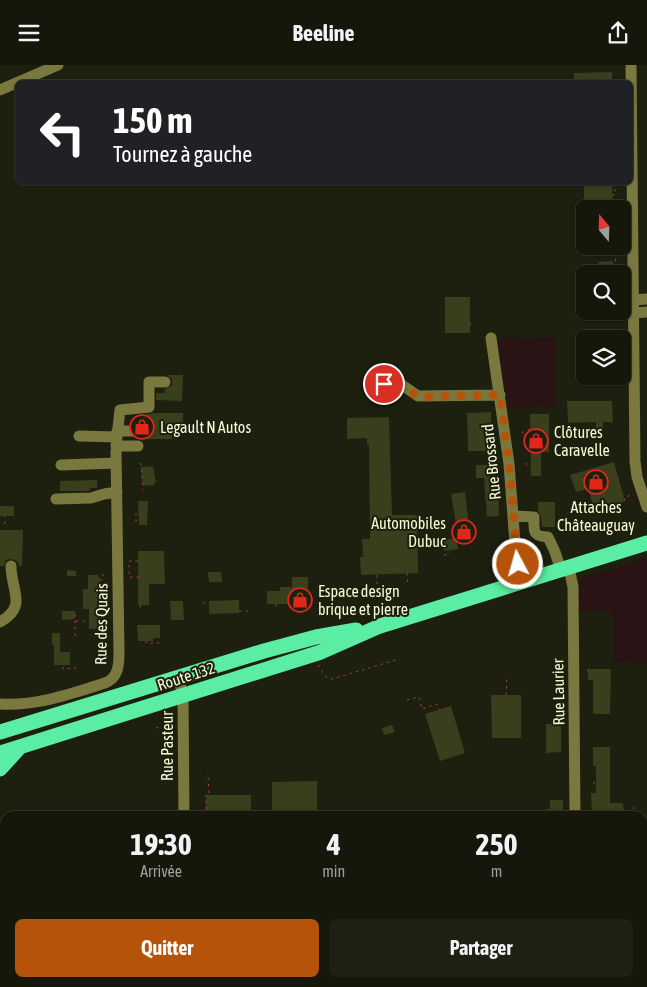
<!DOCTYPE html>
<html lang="fr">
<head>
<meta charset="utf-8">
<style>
  body { margin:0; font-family:"Asap Condensed",sans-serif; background:#1f2014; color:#f1f3f6; height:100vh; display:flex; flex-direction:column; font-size:19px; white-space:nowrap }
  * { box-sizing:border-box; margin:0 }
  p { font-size:16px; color:#9e9f9d }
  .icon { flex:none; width:28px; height:28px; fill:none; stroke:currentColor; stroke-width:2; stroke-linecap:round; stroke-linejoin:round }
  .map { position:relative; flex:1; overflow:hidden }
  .panel { position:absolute; left:0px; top:746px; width:648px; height:176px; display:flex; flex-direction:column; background:#16170b; border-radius:15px 15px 0 0; box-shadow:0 1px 4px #0004,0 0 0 1px #35362c }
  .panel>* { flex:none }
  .guide { position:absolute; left:15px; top:15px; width:618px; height:105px; border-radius:8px; box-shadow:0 1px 4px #0004,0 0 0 1px #35362c; background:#202124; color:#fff; overflow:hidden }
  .needle { width:32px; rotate:341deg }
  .tools { position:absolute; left:576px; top:135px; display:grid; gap:10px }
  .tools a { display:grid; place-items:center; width:55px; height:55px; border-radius:8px; background:#16170b; box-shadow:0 1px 4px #0004,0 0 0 1px #35362c; font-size:25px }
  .pin { position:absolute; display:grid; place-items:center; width:42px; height:42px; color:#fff; margin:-21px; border:2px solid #fff; border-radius:50%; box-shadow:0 1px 5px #0007 }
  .me { position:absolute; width:55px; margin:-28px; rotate:354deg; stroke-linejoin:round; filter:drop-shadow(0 0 4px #0008) }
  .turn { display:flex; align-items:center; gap:18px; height:105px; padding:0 15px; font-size:22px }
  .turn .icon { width:65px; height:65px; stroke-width:2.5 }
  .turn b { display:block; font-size:35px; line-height:42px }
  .eta { display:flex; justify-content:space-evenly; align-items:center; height:85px; text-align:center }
  .eta b { font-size:30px; font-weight:700; line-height:35px }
  .button { display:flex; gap:10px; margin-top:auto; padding:10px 15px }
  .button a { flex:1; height:58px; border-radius:8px; background:#b45309; color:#fff; font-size:20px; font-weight:700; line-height:58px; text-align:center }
  .button a+a { background:#1f2014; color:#f1f3f6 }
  header { display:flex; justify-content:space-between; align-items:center; height:65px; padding:0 15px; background:#16170b; font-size:22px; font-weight:700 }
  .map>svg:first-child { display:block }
  .green { fill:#291314 }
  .building { fill:#393e1d }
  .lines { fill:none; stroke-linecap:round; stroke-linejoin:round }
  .path { stroke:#a53b45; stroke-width:1; stroke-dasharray:2.5 4; stroke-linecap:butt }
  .minor { stroke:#79793f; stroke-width:11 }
  .highway { stroke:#5beda3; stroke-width:15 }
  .route { stroke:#b45309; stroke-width:9; stroke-dasharray:0 16.2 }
  .labels { text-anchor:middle; stroke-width:4; stroke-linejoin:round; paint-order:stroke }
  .poi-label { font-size:16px; fill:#f7fad3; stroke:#1d1f0f; text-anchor:start }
  .street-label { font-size:16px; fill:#f7fad3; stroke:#1d1f0f }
</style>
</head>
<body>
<header><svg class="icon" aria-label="menu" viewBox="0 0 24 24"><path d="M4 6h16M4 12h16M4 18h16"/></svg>Beeline<svg class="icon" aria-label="share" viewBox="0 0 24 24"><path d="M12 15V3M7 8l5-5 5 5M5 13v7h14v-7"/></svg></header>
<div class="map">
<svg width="647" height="922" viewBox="0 0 647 922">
  <rect width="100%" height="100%" fill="#1d1f0f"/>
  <!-- green -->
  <path class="green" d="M556,272V341L508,343L497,273Z
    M647,493V597L613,598V546H579L580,514Z"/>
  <!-- building -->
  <path class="building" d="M612,7V18H574V8Z
    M584,118H612L613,144H584Z
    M613,196V209H584V201H598V197Z
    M445,232H470V268H445Z
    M166,310H183L182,336L156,335V328H165V324L172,320V314Z
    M567,336H612L613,357H603V365H596V357L568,358Z
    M491,347L492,386H468L467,348Z
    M153,348H183V361H172V374H138L140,366L138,360V351Z
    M530,349H549V387H541V411H531Z
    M389,352L392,450H417L418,508L361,510L360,492H363L362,474H370L369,380H367V373L347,374V353Z
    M614,397L625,436L594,444L588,424L576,427L570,410Z
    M476,400H489L490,415H498L499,451L487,452L484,413H476Z
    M153,401L156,418H154V420L143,421L141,402Z
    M97,415V423H90V426H60V416Z
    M465,427L470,468L458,470L451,429Z
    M138,436H148L147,460H139Z
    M538,437H555V462H542L541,452L538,446Z
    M0,441H14V451H0Z
    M0,465H23L22,501H19L17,496L11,494L6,495L4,501H0Z
    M456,473L458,484L444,486L442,475Z
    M138,486H164L165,519H149V540H138Z
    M67,505L76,506V511H67Z
    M208,507H221L222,517H209Z
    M88,510H98V512H100L99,564H89V544H83V524H88Z
    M292,512H308V539H267V526H280V522H292Z
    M239,535V548L209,549V536Z
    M170,536H183L184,555H171Z
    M62,546H75V554L62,555Z
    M137,560H160V573H153V576H138Z
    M52,568H60V587H70V600H54V580H52Z
    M588,604H611L610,649H593V615H588Z
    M491,630H521V673H492Z
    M451,641L465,688L440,696L425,649Z
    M546,659H561V687L546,688Z
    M392,660L395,667L384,670L382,663Z
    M593,682H610V738H623L624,751H592L591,728H596V701H593Z
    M317,716V751H272V717Z
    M206,730H251V751H206Z
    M550,735H563V745H559V751H546V744H550Z"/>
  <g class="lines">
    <!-- path -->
    <path class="path" d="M612,130H615V118
      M615,181L616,209
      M616,246V254
      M470,258V262
      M530,364L521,368L530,375
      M141,398L143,425
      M526,398L527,401H531
      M609,442L611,447
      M594,444L625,436L624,433L631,430
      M136,457V448L138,449
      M5,459V451
      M464,469V476
      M444,490L449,489V487
      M138,496H129V512H139
      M407,508L408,521
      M377,510V521
      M100,515H103V507
      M98,531H102V526
      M203,538H209
      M276,539V545
      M300,539L301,551
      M140,540L141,543
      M239,546H249
      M75,549V574
      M76,556H89
      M100,556H102V549
      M146,576V578H161
      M318,600L326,612L332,614L399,594
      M63,602V604L76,603
      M588,604V609
      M506,630L507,611
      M407,635L419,632L422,644L437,639L439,645
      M156,663L175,659
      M594,717V722H596
      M626,750H633L634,741
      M206,751V730H209L208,708"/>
    <!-- minor -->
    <path class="minor" d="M631,0L635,396L637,412L647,442
      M0,25L58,0
      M633,235L647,234
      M633,248L647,247
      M491,273L509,399L516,491L522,517
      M384,319L402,320L418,331L500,330
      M117,366H133
      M79,371L116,372
      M138,381H116L120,345L149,342V317H165
      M61,400L116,398
      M56,434L91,433L104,429L117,427
      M513,451L534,452C534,466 532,471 548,472L555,487L561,505
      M569,503L573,522L575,751
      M0,557C28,541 11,526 11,501
      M178,612L183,630L184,751
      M0,639C37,641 70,629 105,618C118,613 119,601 119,588L116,386
      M184,918V922
      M577,918V922"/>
    <!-- highway -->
    <path class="highway" d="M0,667L264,586L316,572L356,565
      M0,688L321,587L380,561L647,478
      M0,704L20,682
      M0,812L5,828
      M0,864L5,880
      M16,918L17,922
      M33,918L34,922"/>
  </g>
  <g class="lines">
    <!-- route -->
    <path class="route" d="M384,319L402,320L418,332L500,330L509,399L518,499"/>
  </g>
  <!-- icons -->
  <defs>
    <g id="shop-ring" transform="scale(1.25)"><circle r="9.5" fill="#1d1f0f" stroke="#e02719" stroke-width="1.5"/><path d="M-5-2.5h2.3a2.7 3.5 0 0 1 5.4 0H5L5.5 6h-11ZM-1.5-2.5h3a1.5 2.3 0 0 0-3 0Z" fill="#e02719"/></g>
  </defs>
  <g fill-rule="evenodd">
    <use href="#shop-ring" x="142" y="362"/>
    <use href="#shop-ring" x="536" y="376"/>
    <use href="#shop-ring" x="596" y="417"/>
    <use href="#shop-ring" x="464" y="467"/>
    <use href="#shop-ring" x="300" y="535"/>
  </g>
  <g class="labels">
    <!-- poi labels -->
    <g class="poi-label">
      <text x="160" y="368">Legault N Autos</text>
      <text x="554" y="373">Clôtures<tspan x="554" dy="18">Caravelle</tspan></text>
      <text x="596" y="448" text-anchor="middle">Attaches<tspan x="596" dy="18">Châteauguay</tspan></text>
      <text x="446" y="464" text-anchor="end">Automobiles<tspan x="446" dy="18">Dubuc</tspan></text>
      <text x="318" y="532">Espace design<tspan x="318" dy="18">brique et pierre</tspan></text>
    </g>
    <!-- street labels -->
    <g class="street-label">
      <text transform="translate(491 397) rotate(-96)" y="6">Rue Brossard</text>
      <text transform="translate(101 559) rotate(-89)" y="6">Rue des Quais</text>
      <text transform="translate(186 611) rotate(-18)" y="6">Route 132</text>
      <text transform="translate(558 627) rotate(-91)" y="6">Rue Laurier</text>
      <text transform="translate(167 681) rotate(-90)" y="6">Rue Pasteur</text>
    </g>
  </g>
</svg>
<div class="tools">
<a><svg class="needle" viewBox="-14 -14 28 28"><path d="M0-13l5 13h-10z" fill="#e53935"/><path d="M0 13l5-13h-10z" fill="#9e9f9d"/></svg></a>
<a><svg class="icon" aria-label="search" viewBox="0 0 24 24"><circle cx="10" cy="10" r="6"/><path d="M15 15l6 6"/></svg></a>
<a><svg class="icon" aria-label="layers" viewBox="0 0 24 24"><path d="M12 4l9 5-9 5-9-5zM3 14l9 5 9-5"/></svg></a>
</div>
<div class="pin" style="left:384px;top:319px;background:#d93025"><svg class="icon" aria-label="arrive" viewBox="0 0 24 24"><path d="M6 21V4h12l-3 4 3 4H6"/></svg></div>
<svg class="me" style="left:518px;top:499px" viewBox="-20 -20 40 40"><circle r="17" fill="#b45309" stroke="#fff" stroke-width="3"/><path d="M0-11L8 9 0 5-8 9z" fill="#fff"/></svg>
<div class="guide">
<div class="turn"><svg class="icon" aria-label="left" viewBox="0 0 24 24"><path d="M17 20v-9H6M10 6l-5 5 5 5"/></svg><div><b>150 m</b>Tournez à gauche</div></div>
</div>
<section class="panel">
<div class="eta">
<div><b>19:30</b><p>Arrivée</p></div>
<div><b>4</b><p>min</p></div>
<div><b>250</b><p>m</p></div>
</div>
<div class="button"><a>Quitter</a><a>Partager</a></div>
</section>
</div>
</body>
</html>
